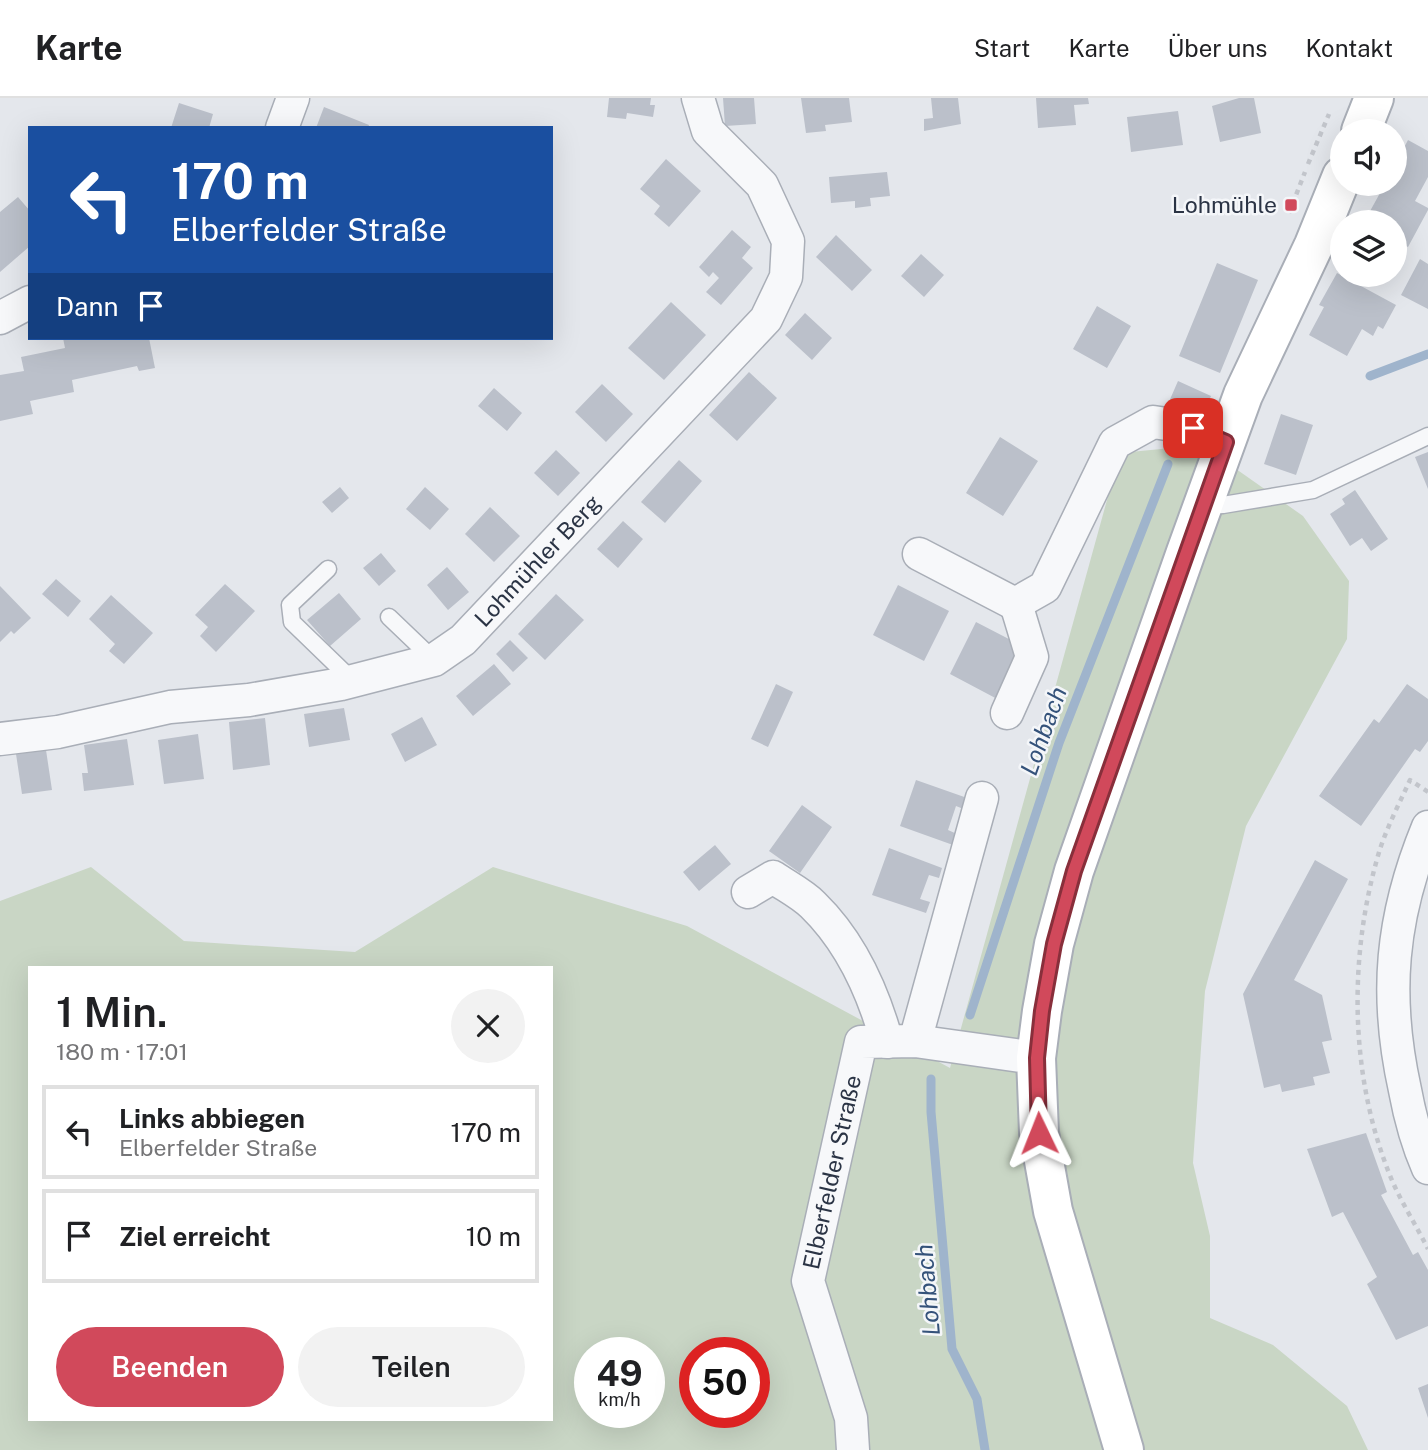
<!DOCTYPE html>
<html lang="de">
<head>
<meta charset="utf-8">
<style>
  body { margin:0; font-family:"Public Sans",sans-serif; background:#f2f2f2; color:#202124; height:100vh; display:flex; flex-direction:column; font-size:26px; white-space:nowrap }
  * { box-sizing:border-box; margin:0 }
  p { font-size:23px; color:#757577 }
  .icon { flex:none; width:38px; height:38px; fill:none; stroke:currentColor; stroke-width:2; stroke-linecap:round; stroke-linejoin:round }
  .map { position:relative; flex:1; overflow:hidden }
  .side { position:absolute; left:28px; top:868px; width:525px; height:455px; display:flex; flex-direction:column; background:#fff; border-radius:0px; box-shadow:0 7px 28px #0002 }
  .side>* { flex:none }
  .banner { position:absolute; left:28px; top:28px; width:525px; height:214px; border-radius:0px; box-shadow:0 7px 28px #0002; background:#1a4fa0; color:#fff; overflow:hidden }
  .controls { position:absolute; left:1330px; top:21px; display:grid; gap:14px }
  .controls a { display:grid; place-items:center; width:77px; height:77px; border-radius:50%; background:#fff; box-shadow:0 7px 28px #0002; font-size:35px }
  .speed { position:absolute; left:574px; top:1239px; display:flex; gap:14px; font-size:35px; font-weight:700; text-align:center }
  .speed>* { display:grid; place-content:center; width:91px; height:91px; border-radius:50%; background:#fff; box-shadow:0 7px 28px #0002; line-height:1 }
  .speed small { font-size:18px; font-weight:400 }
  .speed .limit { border:10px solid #d22; background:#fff; color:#111 }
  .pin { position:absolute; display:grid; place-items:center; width:60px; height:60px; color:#fff; margin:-30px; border-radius:14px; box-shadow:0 4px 10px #0006 }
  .me { position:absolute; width:77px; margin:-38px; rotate:358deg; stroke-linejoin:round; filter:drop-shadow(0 0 5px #0008) }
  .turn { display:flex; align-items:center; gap:24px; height:147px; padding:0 28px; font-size:32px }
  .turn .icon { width:91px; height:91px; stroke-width:2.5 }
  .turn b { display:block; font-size:49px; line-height:60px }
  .then { display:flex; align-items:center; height:66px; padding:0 28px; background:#0003; gap:14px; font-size:26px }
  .round { display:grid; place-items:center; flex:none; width:74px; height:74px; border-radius:37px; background:#f2f2f2 }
  .head { display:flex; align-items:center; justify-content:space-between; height:119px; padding:0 28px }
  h1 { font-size:42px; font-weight:600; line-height:52px }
  .primary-button { display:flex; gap:14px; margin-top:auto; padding:14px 28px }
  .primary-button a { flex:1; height:80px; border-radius:42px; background:#d1495b; color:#fff; font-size:28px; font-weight:600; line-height:80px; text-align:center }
  .primary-button a+a { background:#f2f2f2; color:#202124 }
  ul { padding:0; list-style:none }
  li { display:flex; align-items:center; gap:21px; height:94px; margin:0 14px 10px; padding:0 14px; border:4px solid #e0e0e0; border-radius:0px }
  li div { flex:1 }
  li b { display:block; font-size:26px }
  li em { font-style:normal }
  header { display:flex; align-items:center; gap:42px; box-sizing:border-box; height:98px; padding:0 35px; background:#fff; border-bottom:2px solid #e0e0e0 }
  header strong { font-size:33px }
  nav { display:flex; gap:38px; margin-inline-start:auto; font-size:24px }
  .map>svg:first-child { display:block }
  .green { fill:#c9d6c5; fill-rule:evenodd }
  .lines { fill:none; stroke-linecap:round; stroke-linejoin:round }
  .stream { stroke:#9fb4cc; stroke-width:9 }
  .building { fill:#bbc0ca }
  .service-casing { stroke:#a9aeb7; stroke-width:19 }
  .minor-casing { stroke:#a9aeb7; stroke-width:35 }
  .secondary-casing { stroke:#a9aeb7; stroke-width:42 }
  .path { stroke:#c2c5cb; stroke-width:4.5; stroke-dasharray:5 5; stroke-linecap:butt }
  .service { stroke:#f7f8fa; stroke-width:16 }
  .minor { stroke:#f7f8fa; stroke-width:32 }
  .secondary { stroke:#fff; stroke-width:38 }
  .route-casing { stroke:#882f3b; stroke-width:18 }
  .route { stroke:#d1495b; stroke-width:12 }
  .poi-dot { fill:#d1495b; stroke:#f4f6f9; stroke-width:2.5 }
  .labels { text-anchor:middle; stroke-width:5; stroke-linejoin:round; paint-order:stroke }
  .poi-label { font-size:23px; fill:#2b3445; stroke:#f4f6f9; text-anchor:end }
  .street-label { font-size:23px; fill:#2b3445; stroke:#f4f6f9 }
  .water-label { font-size:24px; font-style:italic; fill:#34527a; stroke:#f4f6f9 }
</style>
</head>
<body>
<header>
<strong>Karte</strong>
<nav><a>Start</a><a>Karte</a><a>Über uns</a><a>Kontakt</a></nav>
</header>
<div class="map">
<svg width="1428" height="1352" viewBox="0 0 1428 1352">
  <rect width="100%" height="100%" fill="#e4e7ec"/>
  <!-- green -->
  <path class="green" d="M1202,347L1303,418L1349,483L1347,541L1246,728L1205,893L1193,1065L1210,1138V1220L1273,1247L1347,1308L1368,1352H0V803L91,769L184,843L355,854L493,769L687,828L950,970L1120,355ZM30,870H551V1321H30ZM590,1255H649V1314H590ZM695,1255H754V1314H695Z"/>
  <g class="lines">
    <!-- stream -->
    <path class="stream" d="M1370,278L1428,256
      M970,917L1059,645L1168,366
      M931,981V1014L952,1251L977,1301L985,1352"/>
  </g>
  <!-- building -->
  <path class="building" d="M609,0H651L650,7H655L653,19L627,15L626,21L607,19Z
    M723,0H754L756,26L725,28Z
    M801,0H849L852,24L825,27L826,33L806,35Z
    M931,0H958L961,26L924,33V21L933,20Z
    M1036,0H1088L1089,6L1074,7L1076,27L1038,30Z
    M1239,0H1254L1261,35L1220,44L1212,8Z
    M179,5L213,16L209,30H171Z
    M324,9L369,27L368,30H316Z
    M1178,13L1183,47L1131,54L1127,19Z
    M1408,42L1428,53V79L1415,103L1428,110V112L1408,149L1399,144L1395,151V124H1364L1385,86H1395V67Z
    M666,61L701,93L669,129L654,116L660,108L640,91Z
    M887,74L890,98L870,100L871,108L855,110V103L831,105L829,79Z
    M18,99L30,113V148L0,174V114Z
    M732,132L751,149L742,160L753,170L721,207L706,194L719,180L713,174L709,179L699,169Z
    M836,137L872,172L852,193L816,159Z
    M921,156L944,177L924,199L901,178Z
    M1420,161L1428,166V211L1401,197Z
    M1217,165L1258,182L1220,275L1179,258Z
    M1337,175L1396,207L1383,231L1378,228L1373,238L1362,231L1347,258L1309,237L1324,209L1319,207Z
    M671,204L706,237L664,282L628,250Z
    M1097,208L1131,228L1107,270L1073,251Z
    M805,215L832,240L812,262L785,237Z
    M63,240H133V242L149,240L155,270L139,273L137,268L72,282L74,294L30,303L33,316L0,323V277L24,273L21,259L65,250Z
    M749,274L777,300L737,343L709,317Z
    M1178,283L1211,298L1201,321L1168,306Z
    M602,286L633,316L606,344L575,314Z
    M494,290L522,315L507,333L478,308Z
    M1281,316L1313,327L1296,377L1264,366Z
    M1000,339L1038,363L1003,418L966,395Z
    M556,352L580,375L558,398L534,375Z
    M1428,354V391L1415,359Z
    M679,362L702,383L665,425L641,404Z
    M340,389L349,400L332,415L322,404Z
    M425,389L449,411L430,432L406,411Z
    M1355,392L1388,441L1371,453L1362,440L1350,448L1330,416L1345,406L1342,401Z
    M490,409L520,438L494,464L465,436Z
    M623,423L643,441L618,470L597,451Z
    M381,455L396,473L379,488L363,470Z
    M447,469L469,494L448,512L427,487Z
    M56,481L81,503L68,519L42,496Z
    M225,486L255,513L216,554L200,538L208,529L195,517Z
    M898,487L949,513L924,563L873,537Z
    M0,488L31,520L14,536L11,533L0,544Z
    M339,495L361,521L330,548L307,522Z
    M556,496L584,522L545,562L518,536Z
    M111,497L153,535L124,566L109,553L115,546L89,521Z
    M976,524L1028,551L1001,603L950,576Z
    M510,542L528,560L513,574L496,556Z
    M494,566L511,586L473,618L456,598Z
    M776,586L793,594L768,649L751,641Z
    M1407,586L1428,601V643L1420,654L1415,651L1361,728L1319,698L1374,621L1379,625Z
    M344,610L350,642L309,649L304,616Z
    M422,619L437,647L405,664L391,636Z
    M265,620L270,667L233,672L229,624Z
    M198,636L204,681L164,686L158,642Z
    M127,641L134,687L84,693L82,675H88L84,647Z
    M46,652L52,692L22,696L16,656Z
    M916,682L970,701L966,712L956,708L948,732L957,736L953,747L900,728Z
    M802,707L832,729L800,775L769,753Z
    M715,747L731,766L699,793L683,774Z
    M889,750L942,770L939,780L929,777L920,801L930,804L926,815L872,797Z
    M1315,762L1348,781L1294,882L1322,897L1332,942L1322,944L1330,975L1313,979L1315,987L1282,994L1280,986L1264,990L1243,896Z
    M1366,1035L1387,1094L1381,1097L1413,1157L1418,1154L1428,1172V1228L1396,1242L1367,1186L1377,1179L1343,1114L1332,1119L1307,1051Z
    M1428,1286V1320L1418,1290Z"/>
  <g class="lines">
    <!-- service casing -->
    <g class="service-casing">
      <path id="service" d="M1203,408L1223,407L1313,392L1428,338
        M328,471L290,507L292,524L353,583
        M389,519L434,562"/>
    </g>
    <!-- minor casing -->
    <g class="minor-casing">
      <g id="minor">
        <path d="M282,30L293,0"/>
        <path d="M0,220L30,204"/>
        <path d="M919,456L1015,506L1045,489L1115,345L1153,324L1193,330L1226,344"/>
        <path d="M1007,615L1032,559L1016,506"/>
        <path id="s1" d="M0,641L58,634L170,609L249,602L341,586L434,562L463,542L766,221L786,179L788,143L762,87L708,33L698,0"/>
        <path d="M1428,729C1391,819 1384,897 1405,992C1410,1019 1417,1045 1428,1070"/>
        <path d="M748,794L773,779C786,788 802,796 813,807C851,844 873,893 887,944"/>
        <path d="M915,943L982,700"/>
        <path id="s2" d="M853,1352L851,1320L808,1183L861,944L915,943L1036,960"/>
      </g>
    </g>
    <!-- secondary casing -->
    <g class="secondary-casing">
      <path id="secondary" d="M1361,33L1374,0
        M1124,1352L1053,1113L1039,1035L1036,960L1042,913L1054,846L1074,773L1186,454L1243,297L1314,147L1342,78"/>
    </g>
    <!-- path -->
    <path class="path" d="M1308,66L1329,16
      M1289,115L1305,74
      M1428,694L1410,682C1400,704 1388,727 1380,751C1348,856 1349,978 1391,1080C1401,1104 1416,1127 1428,1151"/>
    <!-- service -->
    <use href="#service" class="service"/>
    <!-- minor -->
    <use href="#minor" class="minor"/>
    <!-- secondary -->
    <use href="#secondary" class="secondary"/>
  </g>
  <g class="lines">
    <!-- route casing -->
    <g class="route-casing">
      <path id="route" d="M1039,1035L1037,960L1042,913L1054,846L1074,773L1226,344L1193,330"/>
    </g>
    <!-- route -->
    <use href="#route" class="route"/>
  </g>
  <!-- markers -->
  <rect class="poi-dot" x="1284" y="100" width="14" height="14" rx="3.5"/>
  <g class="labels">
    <!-- poi labels -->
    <g class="poi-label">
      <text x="1277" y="115">Lohmühle</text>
    </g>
    <!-- street labels -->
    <g class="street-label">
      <text dy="8" stroke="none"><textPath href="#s1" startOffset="586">Lohmühler Berg</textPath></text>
      <text dy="8" stroke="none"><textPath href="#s2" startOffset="287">Elberfelder Straße</textPath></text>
    </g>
    <!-- water labels -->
    <g class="water-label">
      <text transform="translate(1044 633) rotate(-70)" y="8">Lohbach</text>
      <text transform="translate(928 1192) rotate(-95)" y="8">Lohbach</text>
    </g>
  </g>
</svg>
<div class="controls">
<a><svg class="icon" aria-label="sound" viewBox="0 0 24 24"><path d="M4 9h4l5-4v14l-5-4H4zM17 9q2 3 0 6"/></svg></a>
<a><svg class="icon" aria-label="layers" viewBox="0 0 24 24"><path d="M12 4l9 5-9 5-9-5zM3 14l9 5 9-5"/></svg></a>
</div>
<div class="speed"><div>49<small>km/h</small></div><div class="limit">50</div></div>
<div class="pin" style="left:1193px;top:330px;background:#d93025"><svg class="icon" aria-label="arrive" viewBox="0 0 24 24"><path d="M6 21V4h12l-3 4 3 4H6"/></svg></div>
<svg class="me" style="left:1039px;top:1035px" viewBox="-20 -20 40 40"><path d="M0-17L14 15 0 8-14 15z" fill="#d1495b" stroke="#fff" stroke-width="4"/></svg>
<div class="banner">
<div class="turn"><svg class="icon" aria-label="left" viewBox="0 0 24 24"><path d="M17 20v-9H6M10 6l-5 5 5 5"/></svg><div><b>170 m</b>Elberfelder Straße</div></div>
<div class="then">Dann<svg class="icon" aria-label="arrive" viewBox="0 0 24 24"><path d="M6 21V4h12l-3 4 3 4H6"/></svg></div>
</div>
<section class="side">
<div class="head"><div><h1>1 Min.</h1><p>180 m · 17:01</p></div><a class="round"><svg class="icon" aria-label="close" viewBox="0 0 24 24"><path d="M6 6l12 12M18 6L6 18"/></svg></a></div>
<ul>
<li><svg class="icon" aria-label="left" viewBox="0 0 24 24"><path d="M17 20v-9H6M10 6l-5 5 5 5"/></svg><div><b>Links abbiegen</b><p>Elberfelder Straße</p></div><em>170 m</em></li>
<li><svg class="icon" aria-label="arrive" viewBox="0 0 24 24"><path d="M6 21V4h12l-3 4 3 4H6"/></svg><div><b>Ziel erreicht</b></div><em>10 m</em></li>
</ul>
<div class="primary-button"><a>Beenden</a><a>Teilen</a></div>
</section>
</div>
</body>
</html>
